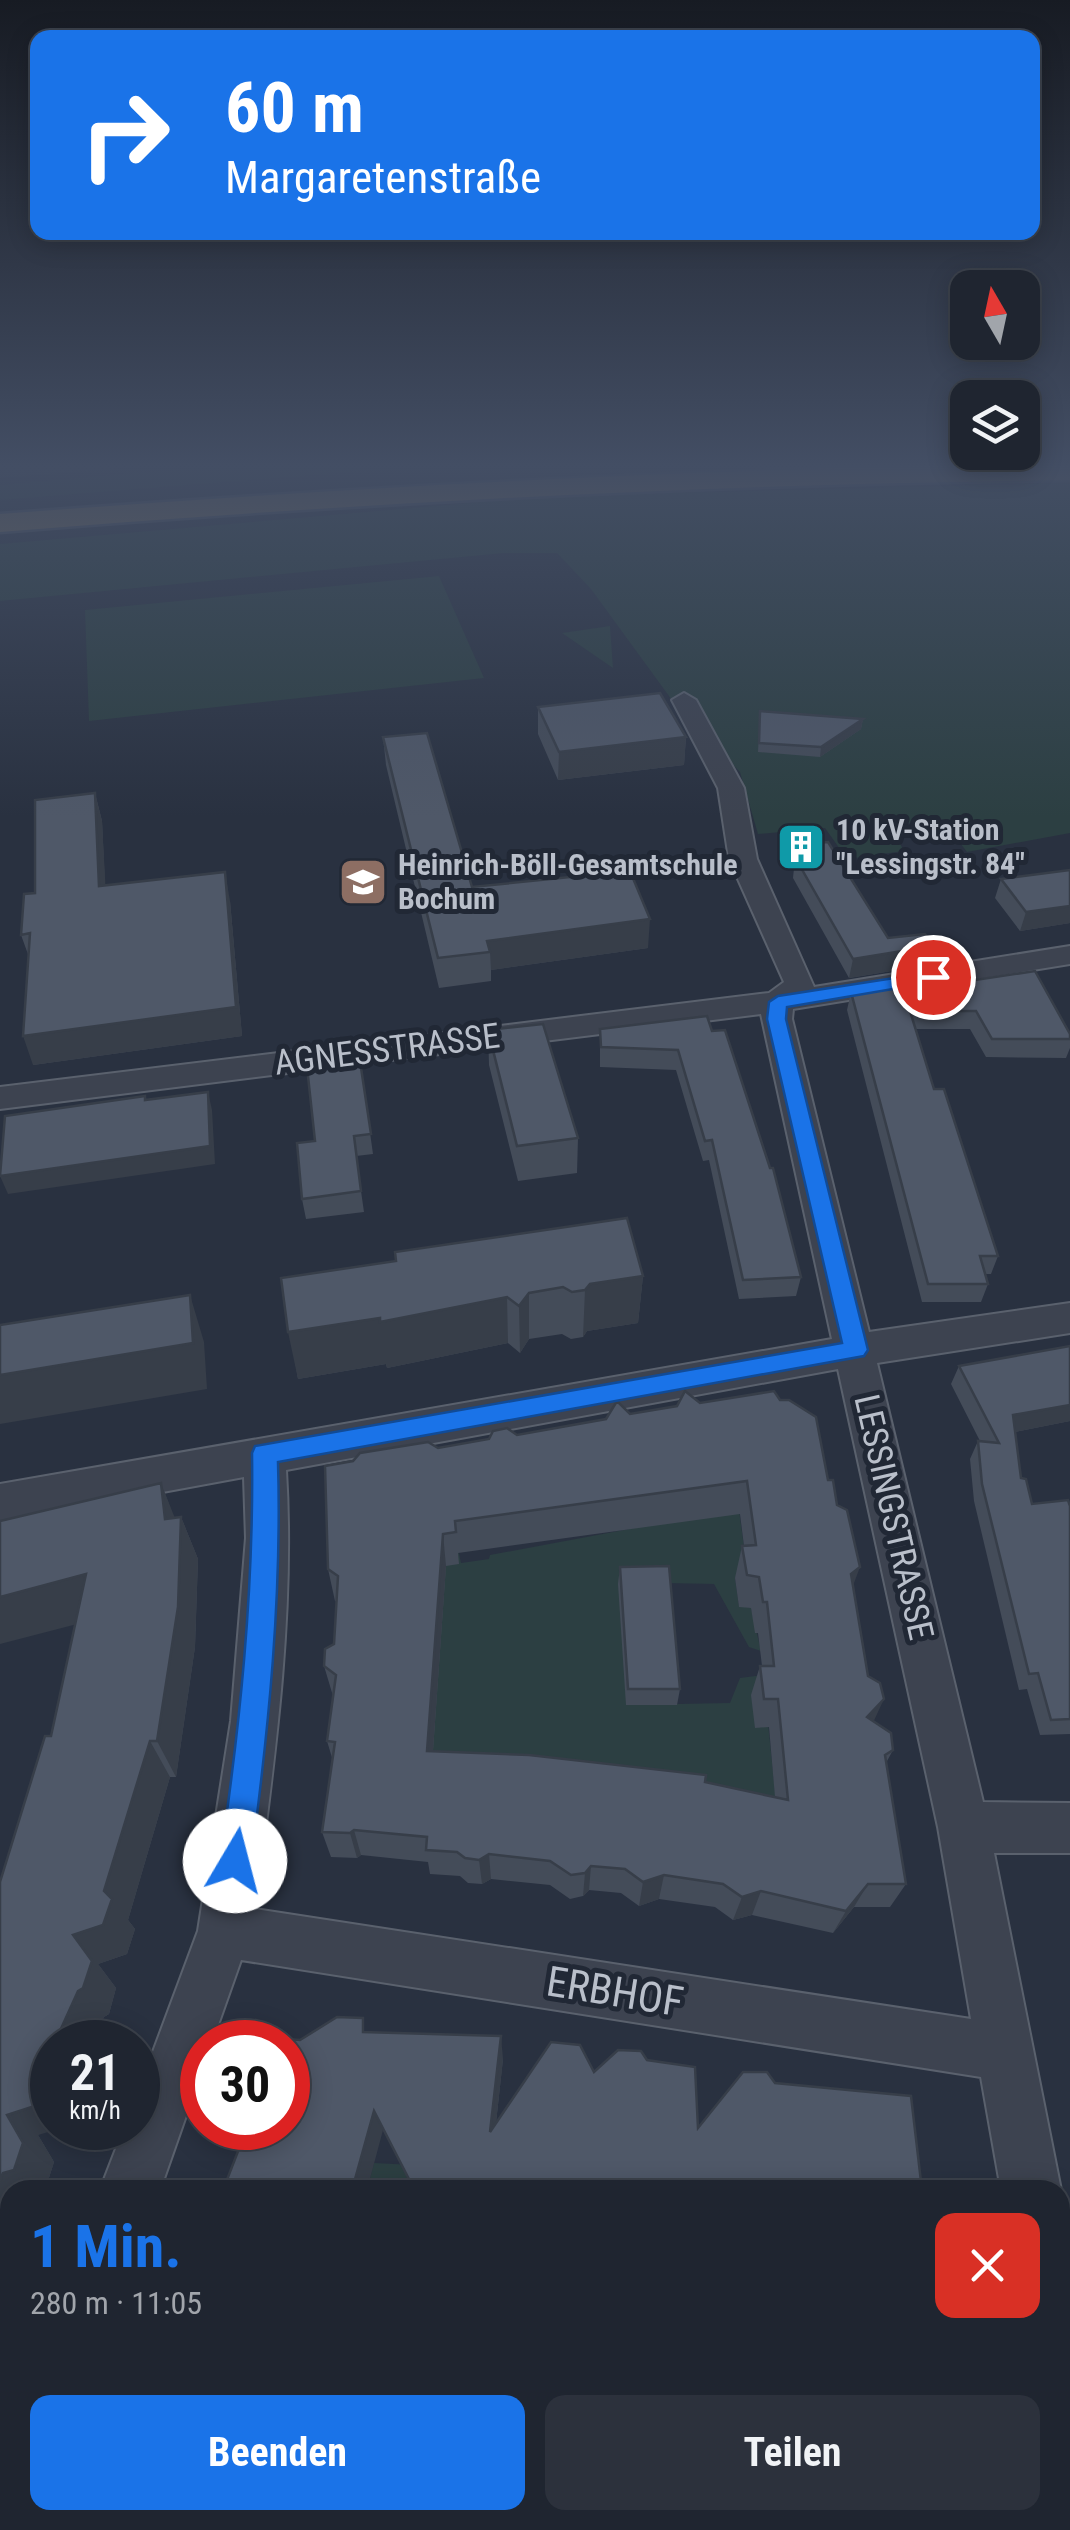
<!DOCTYPE html>
<html lang="de">
<head>
<meta charset="utf-8">
<style>
  body { margin:0; font-family:"Roboto Condensed",sans-serif; background:#2c313c; color:#f1f3f6; height:100vh; display:flex; flex-direction:column; font-size:38px; white-space:nowrap }
  * { box-sizing:border-box; margin:0 }
  p { font-size:32px; color:#a1a5ab }
  .icon { flex:none; width:55px; height:55px; fill:none; stroke:currentColor; stroke-width:2; stroke-linecap:round; stroke-linejoin:round }
  .map { position:relative; flex:1; overflow:hidden }
  .sheet { position:absolute; left:0px; top:2180px; width:1070px; height:350px; display:flex; flex-direction:column; background:#1f2530; border-radius:30px 30px 0 0; box-shadow:0 5px 25px #0003,0 0 0 2px #3c424c }
  .sheet>* { flex:none }
  .top-card { position:absolute; left:30px; top:30px; width:1010px; height:210px; border-radius:20px; box-shadow:0 5px 25px #0003,0 0 0 2px #3c424c; background:#1a73e8; color:#fff; overflow:hidden }
  .needle { width:65px; rotate:351deg }
  .buttons { position:absolute; left:950px; top:270px; display:grid; gap:20px }
  .buttons a { display:grid; place-items:center; width:90px; height:90px; border-radius:20px; background:#1f2530; box-shadow:0 5px 25px #0003,0 0 0 2px #3c424c; font-size:50px }
  .speed { position:absolute; left:30px; top:2020px; display:flex; gap:20px; font-size:50px; font-weight:700; text-align:center }
  .speed>* { display:grid; place-content:center; width:130px; height:130px; border-radius:50%; background:#1f2530; box-shadow:0 5px 25px #0003,0 0 0 2px #3c424c; line-height:1 }
  .speed small { font-size:25px; font-weight:400 }
  .speed .limit { border:15px solid #d22; background:#fff; color:#111 }
  .pin { position:absolute; display:grid; place-items:center; width:85px; height:85px; color:#fff; margin:-42px; border:5px solid #fff; border-radius:50%; box-shadow:0 2px 10px #0007 }
  .me { position:absolute; width:110px; margin:-55px; rotate:8deg; stroke-linejoin:round; filter:drop-shadow(0 0 8px #0008) }
  .turn { display:flex; align-items:center; gap:35px; height:210px; padding:0 30px; font-size:45px }
  .turn .icon { width:130px; height:130px; stroke-width:2.5 }
  .turn b { display:block; font-size:70px; line-height:85px }
  .round { display:grid; place-items:center; flex:none; width:105px; height:105px; border-radius:20px; background:#2c313c }
  .head { display:flex; align-items:center; justify-content:space-between; height:170px; padding:0 30px }
  h1 { font-size:60px; font-weight:700; line-height:75px; color:#1a73e8 }
  .button { display:flex; gap:20px; margin-top:auto; padding:20px 30px }
  .button a { flex:1; height:115px; border-radius:20px; background:#1a73e8; color:#fff; font-size:40px; font-weight:700; line-height:115px; text-align:center }
  .button a+a { background:#2c313c; color:#f1f3f6 }
  .map>svg:first-child { display:block }
  .green { fill:#2c3f42 }
  .lines { fill:none; stroke-linecap:round; stroke-linejoin:round }
  .minor-casing { stroke:#5a616d; stroke-width:4 }
  .motorway-casing { stroke:#474e5a; stroke-width:5 }
  .minor { fill:#3d4350; fill-rule:evenodd }
  .motorway { fill:#756c5a; fill-rule:evenodd }
  .wall { fill:#444c59; fill-rule:evenodd }
  .shaded-wall { fill:#373e49 }
  .building { fill:#4f5868; stroke:#373e49; stroke-width:2.5; fill-rule:evenodd }
  .route { fill:#1a73e8; stroke:#114b97; stroke-width:2.5 }
  .labels { text-anchor:middle; stroke-width:10; stroke-linejoin:round; paint-order:stroke }
  .far-poi-label { font-size:30px; font-weight:bold; fill:#b9bfca; stroke:#212835; text-anchor:start }
  .street-label { font-size:35px; fill:#b9bfca; stroke:#212835 }
  .near-street-label { font-size:42px; fill:#b9bfca; stroke:#212835 }
</style>
</head>
<body>
<div class="map">
<svg width="1070" height="2530" viewBox="0 0 1070 2530">
  <rect width="100%" height="100%" fill="#293140"/>
  <!-- green -->
  <path class="green" d="M249,463H359L363,471L0,500V485Z
    M1070,483V833L967,852L942,819L890,825L904,851L847,859L825,828L758,834L740,772L677,707L591,589L557,553H504L0,601V544L550,496Z
    M439,576L484,678L89,721L85,610Z
    M610,626L613,668L562,633Z
    M737,1496L748,1576L735,1578L739,1606L751,1608L761,1651L749,1647L714,1584L666,1583L626,1705L730,1703L740,1678L763,1675L779,1830L432,1778L421,1600L458,1549L461,1563L489,1559L490,1555L672,1521Z
    M374,2163L413,2165L414,2190H367Z
    M241,2520H560L551,2530H237Z"/>
  <g class="lines">
    <!-- minor casing -->
    <g class="minor-casing">
      <path id="minor" d="M684,693L696,700L744,788L757,859L814,987L1070,946V964L793,1009L792,1019L869,1332L1070,1303V1333L877,1363L983,1802L1070,1803V1853H994L1061,2190H1001L981,2077L241,1960L212,2042H202V2070L160,2190H100L124,2128H138V2092L198,1931L231,1721L246,1538L244,1477L0,1522V1484L832,1339L761,1014L0,1109V1087L769,993L784,982L729,859L718,788L672,700ZM838,1369L938,1827L971,2019L255,1909C274,1763 295,1617 286,1470Z
        M1060,2308L1070,2313V2423L1060,2419Z
        M10,2464V2520H34L29,2530H0V2468Z"/>
    </g>
    <!-- motorway casing -->
    <g class="motorway-casing">
      <path id="motorway" d="M1070,464V480C712,484 356,503 0,532V514C356,487 713,467 1070,464Z"/>
    </g>
    <!-- minor -->
    <use href="#minor" class="minor"/>
    <!-- motorway -->
    <use href="#motorway" class="motorway"/>
  </g>
  <!-- wall -->
  <path class="wall" d="M538,707L686,737L684,765L558,780L538,734Z
    M760,711L863,719L861,729L820,757L758,752Z
    M383,737L472,887L648,948L491,970V981L439,988L386,765Z
    M95,793L102,821L105,885L230,901L242,1036L33,1065L29,957L21,935L35,893Z
    M795,845L888,938L933,946L928,965L849,978L793,878L794,868L792,864Z
    M1070,870V923L1020,931L995,898L1001,879Z
    M867,983H956L1070,1034V1048L1066,1058L986,1057L970,1029H915L934,1089L998,1256L991,1274H985L988,1284L981,1302H922L847,1010L851,992L865,990Z
    M707,1016L801,1277L796,1296L739,1299L709,1160L703,1161L676,1070L600,1067V1029Z
    M488,1030L578,1138L577,1173L518,1181L489,1065Z
    M360,1061L373,1154L356,1156L364,1212L306,1219L302,1199L315,1141Z
    M643,1276L638,1323L587,1331L583,1337L571,1339L562,1334L529,1339L520,1353L508,1343L387,1368L386,1364L298,1379L281,1278Z
    M1070,1346V1421L1015,1432L1021,1478L1032,1504L1070,1506V1734L1040,1735L1027,1689L1019,1690L974,1501L970,1459L978,1441H980L951,1384L959,1366Z
    M700,1403L828,1480L853,1586L874,1722L893,1750L886,1763L906,1884L890,1907H854L833,1933L752,1915L733,1920L715,1907L659,1899L639,1906L621,1893L589,1890L583,1896L570,1899L550,1885L491,1879L482,1884L468,1883L460,1876L430,1874L428,1862L361,1855L357,1858L331,1857L322,1832L333,1761L327,1741L333,1696L324,1666L334,1644L337,1602L335,1601L328,1569L438,1448ZM740,1514L744,1546H742L735,1578L739,1607L751,1608L755,1633H758L762,1666H760L751,1695L755,1728L769,1727L775,1797L705,1782L433,1751L446,1566L459,1564L458,1553Z
    M161,1483L174,1518L181,1517L198,1559L195,1647L176,1777H170L128,1920L135,1929L127,1954L98,1964L116,1988L109,2014L104,2017L38,2135L54,2162L46,2187L36,2190H10L51,1736Z
    M620,1567L680,1689L677,1705H626L618,1584Z
    M368,2032L503,2059L496,2123L594,2072L698,2128L775,2083L922,2190H414L383,2130L300,2040Z
    M814,2520H1006V2530H814Z"/>
  <!-- shaded-wall -->
  <path class="shaded-wall" d="M0,463H186L0,478Z
    M863,719L861,729L820,757L821,747Z
    M686,737L684,765L558,780L559,752Z
    M95,793L102,821L107,915L99,886Z
    M225,872L230,901L242,1036L33,1065L23,1036Z
    M1070,906V923L1020,931L1026,912Z
    M650,919L648,948L491,970L490,952L487,941Z
    M933,946L928,965L849,978L853,959Z
    M208,1092L212,1110L215,1164L8,1194L0,1176Z
    M643,1276L638,1323L587,1331L583,1337L585,1290L590,1284Z
    M529,1293V1339L520,1353L519,1306Z
    M190,1295L204,1342L207,1389L0,1424V1375Z
    M507,1297L508,1343L387,1368L386,1364L298,1379L288,1332Z
    M1070,1405V1421L1004,1434L1013,1415Z
    M161,1483L178,1526L181,1517L198,1559L195,1647L176,1777L157,1741L165,1519Z
    M443,1534L446,1566L431,1778L427,1751Z
    M860,1567L848,1599L851,1574Z
    M86,1574L108,1616L0,1644V1597Z
    M884,1699L871,1727L867,1717Z
    M150,1741L170,1777L128,1920L135,1929L127,1954L98,1964L116,1988L109,2014L104,2017L93,2042H55L73,1935L104,1891Z
    M354,1830L361,1855L357,1858L350,1833Z
    M489,1854L491,1879L482,1884L479,1860Z
    M591,1866L589,1890L583,1896L585,1873Z
    M664,1875L659,1899L639,1906L643,1882Z
    M868,1884L854,1907L833,1933L846,1911Z
    M761,1891L752,1915L733,1920L742,1897Z
    M501,2036L503,2059L493,2150L490,2132Z
    M52,2048V2128H62L38,2135L54,2162L46,2187L36,2190H10V2252L0,2275V2181L7,2115L43,2069Z
    M374,2111L383,2130L367,2190H352Z
    M222,2520H241L237,2530H218Z"/>
  <!-- building -->
  <path class="building" d="M660,693L686,737L559,752L538,707Z
    M760,711L863,719L821,747L759,743Z
    M427,733L472,887L630,871L650,919L487,941L490,952L438,958L383,737Z
    M95,793L99,886L225,872L236,1007L23,1036L30,933L21,935L24,894L35,893V800Z
    M828,842L888,938L925,934L933,946L853,959L796,859L802,858L795,845Z
    M1070,870V906L1026,912L1001,879Z
    M948,970L956,983L1035,971L1070,1034V1039H992L976,1011H910L934,1089H944L998,1256H980L988,1284H928L851,992L870,989L867,983Z
    M707,1016L712,1031L725,1030L770,1168H773L801,1277L743,1280L712,1140L705,1141L678,1050L601,1047L600,1029Z
    M543,1024L578,1138L517,1146L488,1030Z
    M360,1061L371,1134L354,1136L361,1191L302,1199L297,1143L315,1141L307,1067Z
    M208,1092L210,1146L0,1176L5,1116L145,1096V1100Z
    M627,1218L643,1276L590,1284L585,1290L572,1292L563,1287L529,1293L519,1306L507,1297L380,1322V1318L288,1332L281,1278L396,1261L395,1252Z
    M190,1295L193,1343L0,1375V1325Z
    M1070,1346V1405L1013,1415L1021,1478L1026,1479L1032,1504L1068,1500L1070,1506V1719L1051,1720L1038,1673L1029,1674L982,1484L978,1441L999,1443L959,1366Z
    M685,1391L700,1403L774,1391L780,1400H789L816,1417L828,1480H833L837,1505L847,1510L860,1567L851,1574L868,1676L880,1683L884,1699L867,1717L891,1733L893,1750L885,1755L906,1884H868L846,1911L761,1891L742,1897L723,1884L664,1875L643,1882L625,1869L591,1866L585,1873L571,1875L550,1861L489,1854L479,1860L465,1858L457,1852L426,1850L427,1837L354,1830L350,1833L322,1832L335,1742L327,1741L336,1675L324,1666L325,1649L334,1644L338,1576L328,1569L325,1466L353,1461L360,1453L428,1442L438,1448L489,1439L493,1431L507,1428L517,1435L606,1419L617,1401L630,1414L677,1406ZM747,1481L756,1545L742,1546L747,1575L759,1577L763,1602H767L774,1666H760L764,1699H778L788,1800L705,1782L706,1775L529,1755L427,1751L443,1534L456,1532L455,1521Z
    M161,1483L165,1519L181,1517L178,1607L157,1741H150L104,1891L112,1899L103,1925L73,1935L92,1961L83,1988L78,1991L55,2042H52V2048L43,2069L49,2078L41,2104L7,2115L23,2143L14,2170L3,2173L0,2181V1882L45,1736H51L86,1574L0,1597V1521Z
    M669,1566L680,1689H628L620,1567Z
    M337,2017L363,2018V2032L501,2036L490,2132L551,2042L580,2045L594,2072L618,2050L641,2051L647,2060L695,2067L698,2128L743,2072H767L775,2083L911,2096L922,2190H501L446,2184L443,2188L413,2187L374,2111L352,2190H223L247,2128H288V2042H263L264,2037L300,2040Z
    M88,2520H222L218,2530H84Z
    M642,2520H713V2530H642Z
    M826,2520H1006V2530H826Z"/>
  <!-- sky -->
  <linearGradient id="sky" x2="0" y2="1"><stop stop-color="#171b23"/><stop offset="0.57" stop-color="#434e64"/><stop offset="1" stop-color="#434e64" stop-opacity="0"/></linearGradient>
  <rect width="1070" height="817" fill="url(#sky)"/>
  <!-- route -->
  <path class="route" d="M933,972L940,973V981L787,1007L786,1019L868,1350L864,1356L278,1462C282,1596 269,1727 251,1861L246,1872L235,1876L224,1872L220,1861C240,1725 254,1591 252,1453L255,1446L842,1343L767,1019L769,1002L778,996Z"/>
  <!-- icons -->
  <defs>
    <g id="building-square" transform="scale(2.5)"><rect x="-9" y="-9" width="18" height="18" rx="4" fill="#0f9aa8" stroke="#212835"/><path d="M-4-6H4V6H1V3H-1V6H-4ZM-2.5-4.3h1.7v1.8h-1.7ZM.8-4.3h1.7v1.8H.8ZM-2.5-1h1.7V.8h-1.7ZM.8-1h1.7V.8H.8Z" fill="#fff"/></g>
    <g id="school-square" transform="scale(2.5)"><rect x="-9" y="-9" width="18" height="18" rx="4" fill="#8d6e63" stroke="#212835"/><path d="M0-5L7-2L0 1L-7-2ZM-4 1L0 2.5L4 1V4Q0 6-4 4Z" fill="#fff"/></g>
  </defs>
  <g fill-rule="evenodd">
    <use href="#building-square" x="801" y="847"/>
    <use href="#school-square" x="363" y="882"/>
  </g>
  <g class="labels">
    <!-- far-poi labels -->
    <g class="far-poi-label">
      <text x="836" y="840">10 kV-Station<tspan x="836" dy="34">"Lessingstr. 84"</tspan></text>
      <text x="398" y="875">Heinrich-Böll-Gesamtschule<tspan x="398" dy="34">Bochum</tspan></text>
    </g>
    <!-- street labels -->
    <g class="street-label">
      <text transform="translate(387 1049) rotate(-7)" y="12">AGNESSTRASSE</text>
      <text transform="translate(894 1517) rotate(77)" y="12">LESSINGSTRASSE</text>
    </g>
    <!-- near-street labels -->
    <g class="near-street-label">
      <text transform="translate(615 1991) rotate(9)" y="15">ERBHOF</text>
    </g>
  </g>
</svg>
<div class="buttons">
<a><svg class="needle" viewBox="-14 -14 28 28"><path d="M0-13l5 13h-10z" fill="#e53935"/><path d="M0 13l5-13h-10z" fill="#a1a5ab"/></svg></a>
<a><svg class="icon" aria-label="layers" viewBox="0 0 24 24"><path d="M12 4l9 5-9 5-9-5zM3 14l9 5 9-5"/></svg></a>
</div>
<div class="speed"><div>21<small>km/h</small></div><div class="limit">30</div></div>
<div class="pin" style="left:933px;top:977px;background:#d93025"><svg class="icon" aria-label="arrive" viewBox="0 0 24 24"><path d="M6 21V4h12l-3 4 3 4H6"/></svg></div>
<svg class="me" style="left:235px;top:1861px" viewBox="-20 -20 40 40"><circle r="19" fill="#fff"/><path d="M0-13L10 11 0 6-10 11z" fill="#1a73e8"/></svg>
<div class="top-card">
<div class="turn"><svg class="icon" aria-label="right" viewBox="0 0 24 24"><path d="M7 20v-9h11M14 6l5 5-5 5"/></svg><div><b>60 m</b>Margaretenstraße</div></div>
</div>
<section class="sheet">
<div class="head"><div><h1>1 Min.</h1><p>280 m · 11:05</p></div><a class="round" style="background:#d93025;color:#fff"><svg class="icon" aria-label="close" viewBox="0 0 24 24"><path d="M6 6l12 12M18 6L6 18"/></svg></a></div>
<div class="button"><a>Beenden</a><a>Teilen</a></div>
</section>
</div>
</body>
</html>
